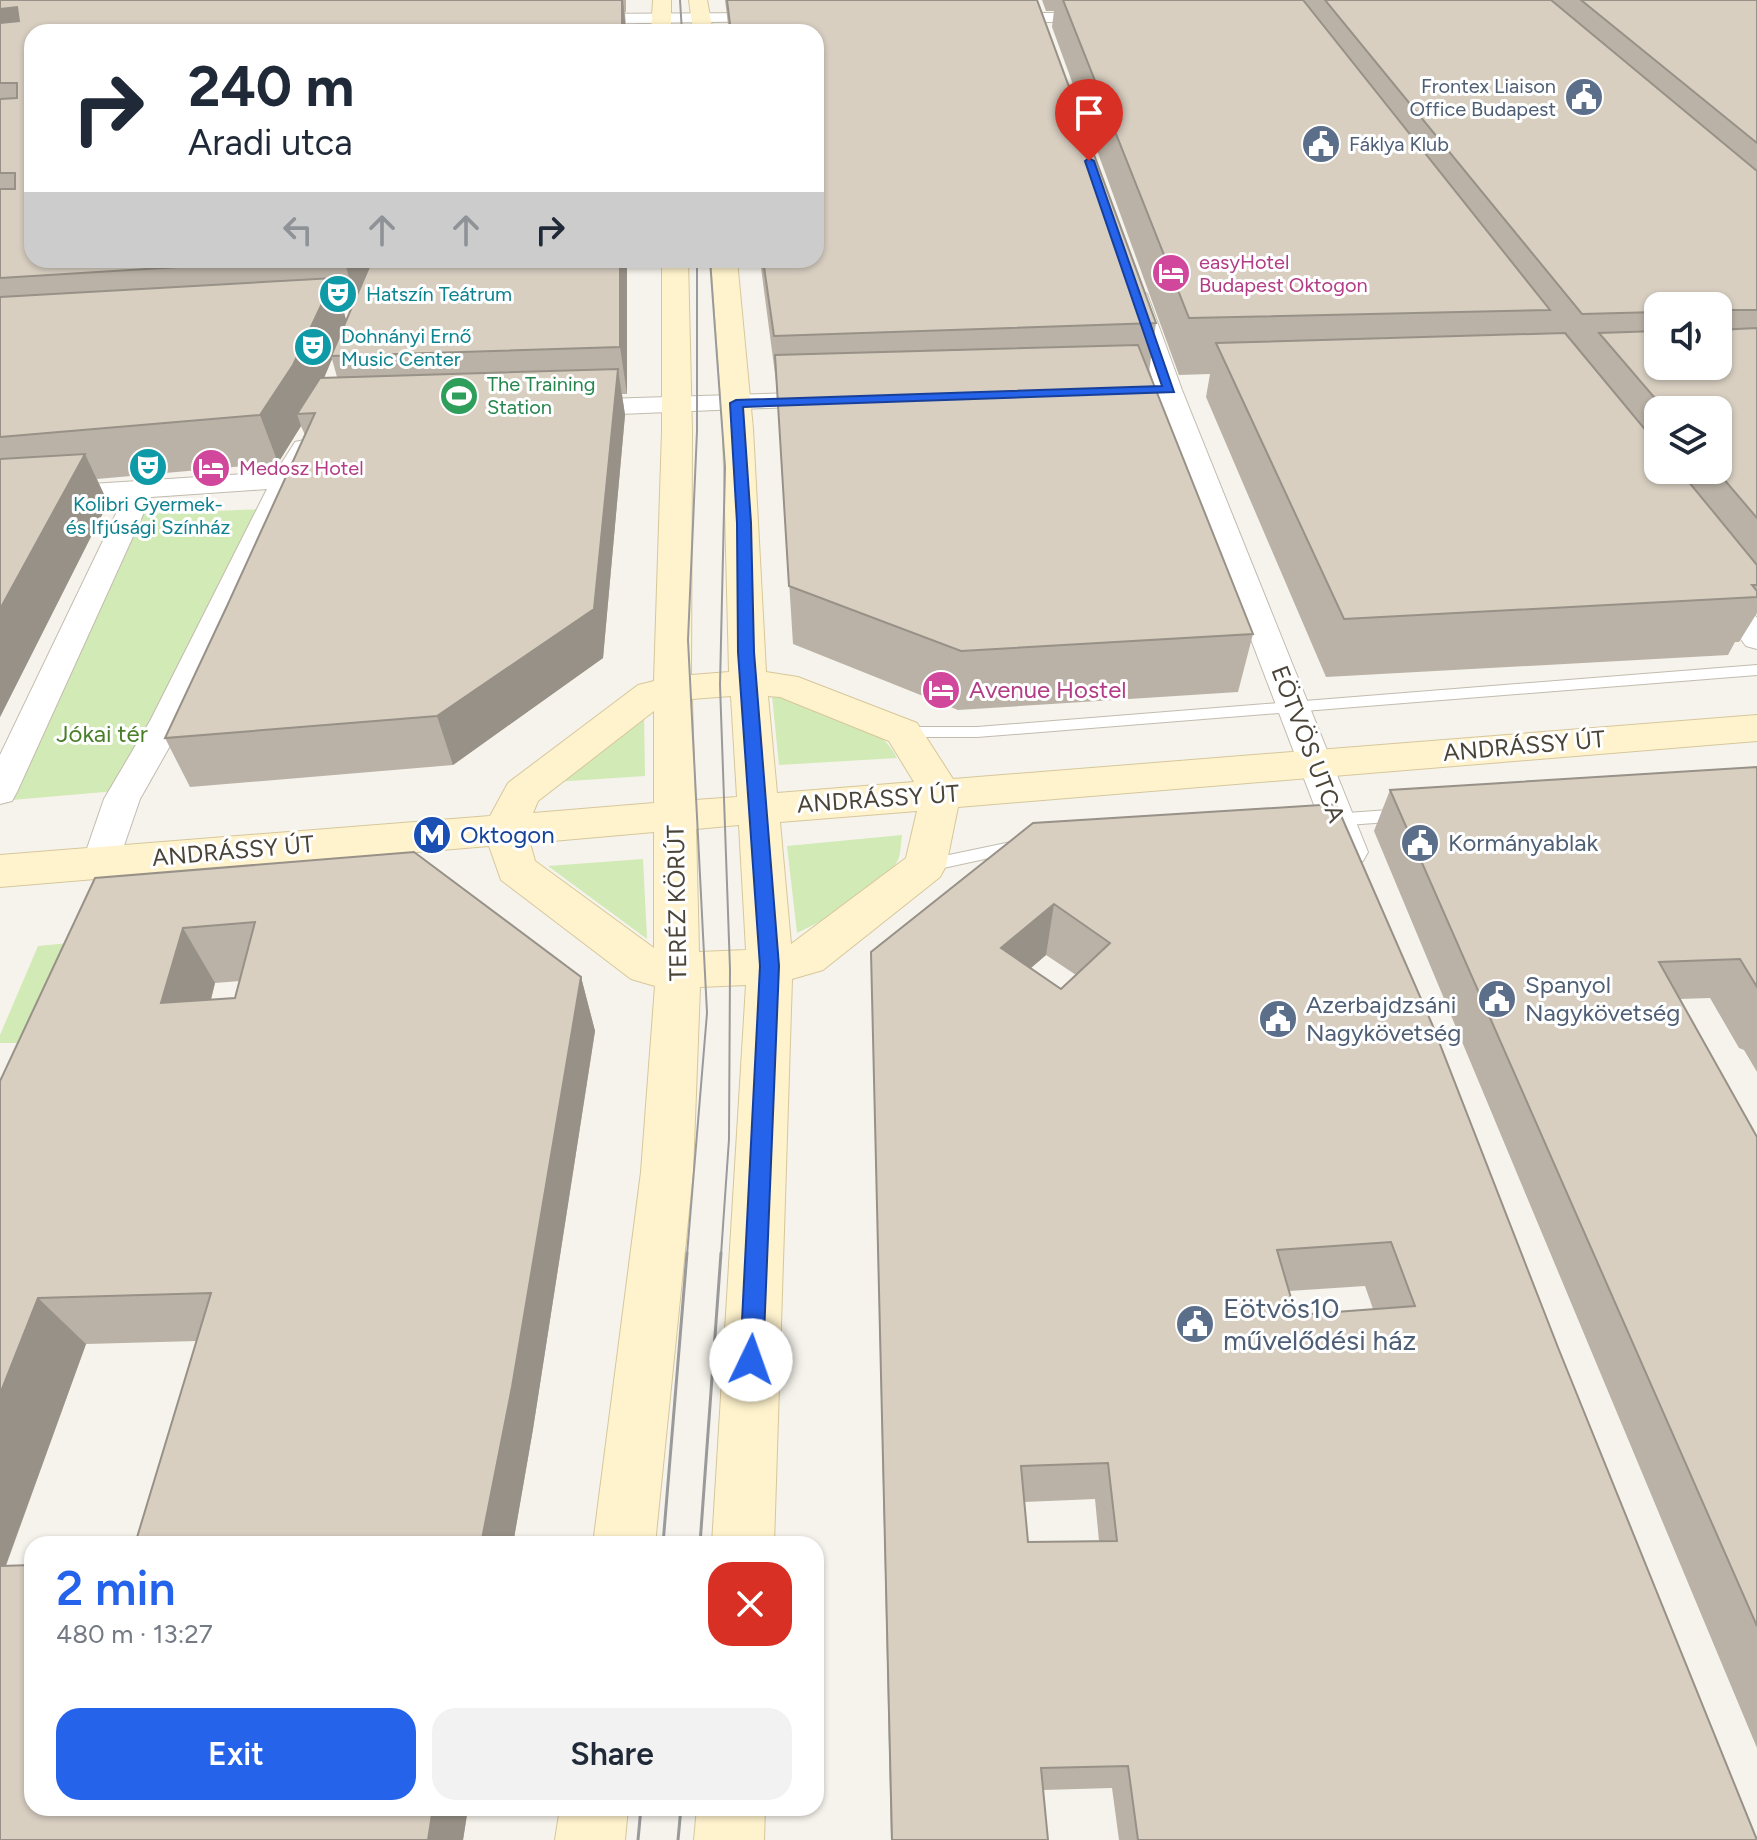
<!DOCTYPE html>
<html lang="en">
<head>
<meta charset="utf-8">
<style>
  body { margin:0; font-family:Figtree,sans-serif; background:#f2f2f3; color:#1f2937; height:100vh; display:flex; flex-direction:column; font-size:30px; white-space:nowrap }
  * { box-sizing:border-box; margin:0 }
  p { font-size:26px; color:#747a83 }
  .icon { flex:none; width:44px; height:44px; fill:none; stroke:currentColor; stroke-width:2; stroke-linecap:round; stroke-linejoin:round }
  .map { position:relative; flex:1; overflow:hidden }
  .sheet { position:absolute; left:24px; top:1536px; width:800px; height:280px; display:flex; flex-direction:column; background:#fff; border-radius:24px; box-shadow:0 2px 6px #0004 }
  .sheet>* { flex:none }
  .top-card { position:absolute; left:24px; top:24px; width:800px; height:244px; border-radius:24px; box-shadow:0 2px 6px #0004; background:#fff; color:#1f2937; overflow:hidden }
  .tools { position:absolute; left:1644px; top:292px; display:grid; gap:16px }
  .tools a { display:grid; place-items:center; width:88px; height:88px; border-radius:16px; background:#fff; box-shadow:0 2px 6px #0004; font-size:40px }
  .pin { position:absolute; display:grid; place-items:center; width:68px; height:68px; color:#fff; margin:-82px -34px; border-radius:50% 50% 50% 0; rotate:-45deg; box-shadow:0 0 8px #0007 }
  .pin .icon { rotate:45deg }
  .me { position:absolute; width:88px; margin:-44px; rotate:3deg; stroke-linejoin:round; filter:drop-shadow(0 0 6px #0008) }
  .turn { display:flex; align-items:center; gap:28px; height:168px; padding:0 32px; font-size:36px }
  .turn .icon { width:104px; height:104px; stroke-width:2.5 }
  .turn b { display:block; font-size:56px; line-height:68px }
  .lanes { display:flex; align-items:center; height:76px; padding:0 32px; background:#0003; justify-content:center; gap:40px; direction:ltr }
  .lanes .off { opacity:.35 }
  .round { display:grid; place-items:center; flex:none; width:84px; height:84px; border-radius:24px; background:#f2f2f3 }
  .summary { display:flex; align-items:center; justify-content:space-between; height:136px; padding:0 32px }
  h1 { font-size:48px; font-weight:600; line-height:60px; color:#2563eb }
  .cta { display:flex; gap:16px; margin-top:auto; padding:16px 32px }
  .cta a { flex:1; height:92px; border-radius:24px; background:#2563eb; color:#fff; font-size:32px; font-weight:600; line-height:92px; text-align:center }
  .cta a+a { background:#f2f2f3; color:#1f2937 }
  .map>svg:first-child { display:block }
  .green { fill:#d2eab5 }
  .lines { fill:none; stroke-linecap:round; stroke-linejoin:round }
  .lane-casing { stroke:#c2bbae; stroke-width:2 }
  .street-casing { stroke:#c2bbae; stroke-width:2 }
  .secondary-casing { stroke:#d6c79b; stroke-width:2 }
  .lane { fill:#fff; fill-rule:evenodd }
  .street { fill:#fff; fill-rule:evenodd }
  .secondary { fill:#fff3cd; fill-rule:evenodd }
  .tram-far1 { stroke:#9a9a9a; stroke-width:2 }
  .tram { stroke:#9a9a9a; stroke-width:3 }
  .wall { fill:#bab2a6; fill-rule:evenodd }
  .shaded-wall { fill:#979187 }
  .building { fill:#d8cfc1; stroke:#979187; stroke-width:2; fill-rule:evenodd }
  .route { fill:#2563eb; stroke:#184099; stroke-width:2 }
  .labels { text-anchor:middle; stroke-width:6; stroke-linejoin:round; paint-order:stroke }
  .far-service-label { font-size:20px; fill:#4e5e75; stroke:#fff; text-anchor:end }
  .far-hotel-label { font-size:20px; fill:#b23c85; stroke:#fff; text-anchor:start }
  .far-culture-label { font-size:20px; fill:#0d838f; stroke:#fff; text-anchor:start }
  .far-leisure-label { font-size:20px; fill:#27864d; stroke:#fff; text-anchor:start }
  .hotel-label { font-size:24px; fill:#b23c85; stroke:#fff; text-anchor:start }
  .park-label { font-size:24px; fill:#4a7f2a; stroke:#fff }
  .street-label { font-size:24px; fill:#4b4439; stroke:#fff }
  .transit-label { font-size:24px; fill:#164399; stroke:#fff; text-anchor:start }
  .service-label { font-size:24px; fill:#4e5e75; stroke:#fff; text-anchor:start }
  .near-service-label { font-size:28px; fill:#4e5e75; stroke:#fff; text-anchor:start }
</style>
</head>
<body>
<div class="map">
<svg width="1757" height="1840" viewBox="0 0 1757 1840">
  <rect width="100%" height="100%" fill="#f6f3ec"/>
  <!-- green -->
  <path class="green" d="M261,509L139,789L12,800L142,514Z
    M772,696C811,704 880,719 897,758L779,765Z
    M644,713L645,776L554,782Z
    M902,835C901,842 901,853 898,860C885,887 824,921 797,933L787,846Z
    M643,859L647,939L548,866Z
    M69,943L28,1043H0V1035L38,946Z"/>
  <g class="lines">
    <!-- lane casing -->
    <g class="lane-casing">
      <path id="lane" d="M1757,665V675L977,737H903L895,732L903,727H977Z
        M1403,809L1411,815L1403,821L1333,826L1325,820L1333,814Z
        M1020,840L1026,842L1029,846L1026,850L925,872L916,866L925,860Z"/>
    </g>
    <!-- street casing -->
    <g class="street-casing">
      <path id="street" d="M778,13L786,18L784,21L575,24L567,19L575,14Z
        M1106,13L1114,18L1112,21L991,23L983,18L991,13Z
        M1136,287L1147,294L1182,390L1368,852L1363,861L1350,865L1337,861L1332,852L1156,390L1125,294Z
        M830,392L843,400L839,405L572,416L559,408L572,400Z
        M304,440L313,442L317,448L184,721L140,799L118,863L113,872L100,876L87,872L82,863L104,799L150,721L267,489L151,497L17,792L12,801L0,804V755L123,499L0,506V490L276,472L295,442Z
        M1717,579L1728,582L1757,618V649L1746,646L1702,588L1706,582Z"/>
    </g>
    <!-- secondary casing -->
    <g class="secondary-casing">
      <path id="secondary" d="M653,0H671V32H651Z
        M689,0H707L713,32H693Z
        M662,260H688L692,431L691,675L729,672L723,429L711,260H737L753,429L766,672L798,677L917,723L953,779L1757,715V741L958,807L946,866L940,877L823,970L792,979L774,1544H712L746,985L700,987L693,1172L655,1544H593L641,1172L655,986L631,979L501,880L489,846L0,887V855L490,816L508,783L638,685L654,681L662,431ZM731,696L737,797L695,800L692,699ZM768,696L780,697L889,741L914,782L777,793ZM654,711V803L533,813L538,801ZM917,811L906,858L791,944L780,822ZM739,825L746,950L699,952L696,829ZM654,832V948L535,861L530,843Z
        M560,1808H628L625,1840H555Z
        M697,1808H765L764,1840H694Z"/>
    </g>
    <!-- lane -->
    <use href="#lane" class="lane"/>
    <!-- street -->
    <use href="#street" class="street"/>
    <!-- secondary -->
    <use href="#secondary" class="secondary"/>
    <!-- tram-far1 -->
    <path class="tram-far1" d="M680,0L682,32
      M710,260L725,467L720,685L730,969L729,1139L721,1255
      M687,1255L707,1013L688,640L697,431V260"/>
    <!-- tram -->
    <path class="tram" d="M663,1544L687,1253
      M700,1544L721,1253
      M638,1840L641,1808
      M678,1840L681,1808"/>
  </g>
  <!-- wall -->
  <path class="wall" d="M0,0H626V12H625L626,28L32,260H627V394H622L625,415L603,658L453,765L190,787L165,738L227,606L305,435L301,426L278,463L97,479L108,503L0,717ZM354,302L346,320L341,303ZM332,359L337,377L324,378Z
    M725,0H1037L1156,323L1149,372L1253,634L1238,692L958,710L793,644L777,389L760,260H816V32H729Z
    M1042,0H1757V613L1739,642H1735L1728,655L1326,677L1206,397L1210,374L1179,375L1052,27L1054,11H1046ZM1658,306H1718V366H1658ZM1658,410H1718V470H1658Z
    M1757,767V1072L1744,1050L1739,1048L1710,998L1680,999L1757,1137V1748L1374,831L1390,790Z
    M1033,823L1559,1350L1757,1840H1119L1112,1788L1043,1790L1048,1840H891L871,952ZM1046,955L1076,975L1061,989L1031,968ZM1365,1286L1373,1309L1296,1315L1289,1291ZM1095,1499L1099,1541L1028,1542L1024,1502Z
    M95,878L581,977L595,1031L533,1429L513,1544H135L197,1341L86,1344L6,1566L32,1808H468L463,1840H0V1081ZM240,981L235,998L211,1000L215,983Z"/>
  <!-- shaded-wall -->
  <path class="shaded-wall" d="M622,0H623L626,32H622Z
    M17,7L32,44L0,49V9Z
    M344,260H374L356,302Z
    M620,260H627V394L620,347Z
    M334,278L347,323L331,356L332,359L309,413L297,414L301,426L278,463L260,415Z
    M618,369L625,415L603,658L453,765L437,716Z
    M85,454L108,503L0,717V609Z
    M1054,904L1046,955L996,998L1001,948Z
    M183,928L215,983L196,1057L161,1003Z
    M581,977L595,1031L533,1429L513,1544H481Z
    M38,1298L86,1344L0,1581V1394Z
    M433,1808H468L463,1840H428Z"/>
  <!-- building -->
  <path class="building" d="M0,0H622V32H32V260H294L0,278V189H15V173H0V99L17,98V83H0V23L19,21L17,7L0,9Z
    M727,0H1037L1156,323L774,336L763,260H816V32H731Z
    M1063,0H1303L1550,310L1189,318Z
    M1325,0H1551L1757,171V310H1718V306H1658V312L1582,314Z
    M1581,0H1757V143Z
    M372,260H620V347L331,356Z
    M334,278L293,365L260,415L0,437V297Z
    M1757,328V518L1716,470H1718V410H1665L1599,333L1658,331V366H1718V330Z
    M1565,333L1658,445V470H1679L1757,565V585H1752L1757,591V597L1344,619L1216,343Z
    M1138,345L1253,634L961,651L789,586L775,355Z
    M618,369L594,609L437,716L165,738L227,606L315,413L297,414L320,378Z
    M85,454L0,609V459Z
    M1757,767V987L1740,959L1659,962L1757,1137V1626L1390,790Z
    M1336,804L1432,1024L1559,1350L1757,1840H1138L1128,1766L1041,1768L1048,1840H892L871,952L1033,823ZM1054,904L1110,943L1061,989L1001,948ZM1391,1242L1415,1306L1296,1315L1277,1250ZM1108,1463L1117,1541L1028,1542L1021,1466Z
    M414,852L581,977L512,1387L481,1544H135L211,1293L38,1298L0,1394V1081L95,878ZM255,922L235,998L161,1003L183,928Z
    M32,1565V1808H433L428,1840H0V1566Z"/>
  <!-- route -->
  <path class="route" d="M1089,158L1094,161L1174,392L743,407L751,523L754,652L779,966L763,1360L760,1368L751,1372L743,1368L740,1360L760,966L738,652L737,523L730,403L736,400L1162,386L1085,161Z"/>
  <!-- icons -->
  <defs>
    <g id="civic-disc" transform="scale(2)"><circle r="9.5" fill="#5c6f8a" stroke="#fff"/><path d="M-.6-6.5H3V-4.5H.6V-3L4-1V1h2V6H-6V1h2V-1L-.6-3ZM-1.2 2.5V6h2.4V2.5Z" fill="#fff"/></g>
    <g id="hotel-disc" transform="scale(2)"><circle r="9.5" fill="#d1479c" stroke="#fff"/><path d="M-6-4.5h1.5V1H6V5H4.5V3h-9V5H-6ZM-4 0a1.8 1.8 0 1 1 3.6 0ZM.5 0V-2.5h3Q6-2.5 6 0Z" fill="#fff"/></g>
    <g id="theatre-disc" transform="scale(2)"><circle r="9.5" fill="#0f9aa8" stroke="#fff"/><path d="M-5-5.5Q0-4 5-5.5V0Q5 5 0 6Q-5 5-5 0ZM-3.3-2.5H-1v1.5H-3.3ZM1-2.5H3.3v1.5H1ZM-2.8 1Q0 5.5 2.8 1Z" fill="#fff"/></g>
    <g id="stadium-disc" transform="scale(2)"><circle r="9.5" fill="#2e9e5b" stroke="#fff"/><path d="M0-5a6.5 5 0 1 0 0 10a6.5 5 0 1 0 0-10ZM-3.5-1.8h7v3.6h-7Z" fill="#fff"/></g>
    <g id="metro-disc" transform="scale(2)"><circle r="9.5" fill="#1a4fb4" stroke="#fff"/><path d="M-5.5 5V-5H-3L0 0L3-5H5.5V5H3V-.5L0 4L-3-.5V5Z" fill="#fff"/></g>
  </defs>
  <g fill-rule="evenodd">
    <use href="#civic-disc" x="1584" y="97"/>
    <use href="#civic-disc" x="1321" y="144"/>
    <use href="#hotel-disc" x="1171" y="273"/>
    <use href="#theatre-disc" x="338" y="294"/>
    <use href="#theatre-disc" x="313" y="347"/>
    <use href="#stadium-disc" x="459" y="396"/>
    <use href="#theatre-disc" x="148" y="467"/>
    <use href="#hotel-disc" x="211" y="468"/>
    <use href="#hotel-disc" x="941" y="690"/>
    <use href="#metro-disc" x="432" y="835"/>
    <use href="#civic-disc" x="1420" y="843"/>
    <use href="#civic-disc" x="1497" y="999"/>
    <use href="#civic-disc" x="1278" y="1019"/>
    <use href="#civic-disc" x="1195" y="1324"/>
  </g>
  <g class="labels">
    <!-- far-service labels -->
    <g class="far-service-label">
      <text x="1556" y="93">Frontex Liaison<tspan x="1556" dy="23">Office Budapest</tspan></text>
      <text x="1349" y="151" text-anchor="start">Fáklya Klub</text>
    </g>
    <!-- far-hotel labels -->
    <g class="far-hotel-label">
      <text x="1199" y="269">easyHotel<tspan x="1199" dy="23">Budapest Oktogon</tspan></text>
      <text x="239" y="475">Medosz Hotel</text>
    </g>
    <!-- far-culture labels -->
    <g class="far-culture-label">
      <text x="366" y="301">Hatszín Teátrum</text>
      <text x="341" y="343">Dohnányi Ernő<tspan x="341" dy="23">Music Center</tspan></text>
      <text x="148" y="511" text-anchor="middle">Kolibri Gyermek-<tspan x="148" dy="23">és Ifjúsági Színház</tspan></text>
    </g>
    <!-- far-leisure labels -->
    <g class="far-leisure-label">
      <text x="487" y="391">The Training<tspan x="487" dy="23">Station</tspan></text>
    </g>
    <!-- hotel labels -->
    <g class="hotel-label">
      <text x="969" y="698">Avenue Hostel</text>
    </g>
    <!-- park labels -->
    <g class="park-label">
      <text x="102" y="742">Jókai tér</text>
    </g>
    <!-- street labels -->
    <g class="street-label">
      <text transform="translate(1308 744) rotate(69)" y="8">EÖTVÖS UTCA</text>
      <text transform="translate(1524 746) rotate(-5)" y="8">ANDRÁSSY ÚT</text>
      <text transform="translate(878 799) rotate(-4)" y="8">ANDRÁSSY ÚT</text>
      <text transform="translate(233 851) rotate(-5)" y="8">ANDRÁSSY ÚT</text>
      <text transform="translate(677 903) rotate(-91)" y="8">TERÉZ KÖRÚT</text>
    </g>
    <!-- transit labels -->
    <g class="transit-label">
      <text x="460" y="843">Oktogon</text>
    </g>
    <!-- service labels -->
    <g class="service-label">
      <text x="1448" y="851">Kormányablak</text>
      <text x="1525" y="993">Spanyol<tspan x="1525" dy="28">Nagykövetség</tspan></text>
      <text x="1306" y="1013">Azerbajdzsáni<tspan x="1306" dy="28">Nagykövetség</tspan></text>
    </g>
    <!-- near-service labels -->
    <g class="near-service-label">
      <text x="1223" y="1318">Eötvös10<tspan x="1223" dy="32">művelődési ház</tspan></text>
    </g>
  </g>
</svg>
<div class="tools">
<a><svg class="icon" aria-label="sound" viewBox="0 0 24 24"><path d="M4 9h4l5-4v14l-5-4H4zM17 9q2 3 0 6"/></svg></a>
<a><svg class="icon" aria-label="layers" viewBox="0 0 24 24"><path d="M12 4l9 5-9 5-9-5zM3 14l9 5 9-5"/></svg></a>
</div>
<div class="pin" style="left:1089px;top:161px;background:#d93025"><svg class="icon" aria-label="arrive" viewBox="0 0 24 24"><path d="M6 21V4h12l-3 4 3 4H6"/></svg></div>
<svg class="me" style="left:751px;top:1360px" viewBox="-20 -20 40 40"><circle r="19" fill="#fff"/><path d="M0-13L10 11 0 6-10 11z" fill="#2563eb"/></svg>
<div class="top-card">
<div class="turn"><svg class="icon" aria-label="right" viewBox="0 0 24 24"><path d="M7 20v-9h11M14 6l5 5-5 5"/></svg><div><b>240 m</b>Aradi utca</div></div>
<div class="lanes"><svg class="icon off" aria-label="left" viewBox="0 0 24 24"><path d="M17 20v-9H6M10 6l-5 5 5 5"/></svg><svg class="icon off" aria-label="ahead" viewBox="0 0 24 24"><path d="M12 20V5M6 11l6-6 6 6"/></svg><svg class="icon off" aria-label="ahead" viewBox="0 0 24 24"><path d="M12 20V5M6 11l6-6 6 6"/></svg><svg class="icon" aria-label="right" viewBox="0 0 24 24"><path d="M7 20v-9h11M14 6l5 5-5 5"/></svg></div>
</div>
<section class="sheet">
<div class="summary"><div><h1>2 min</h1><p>480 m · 13:27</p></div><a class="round" style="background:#d93025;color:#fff"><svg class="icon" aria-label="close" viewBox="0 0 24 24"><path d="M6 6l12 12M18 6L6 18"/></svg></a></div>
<div class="cta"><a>Exit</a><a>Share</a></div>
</section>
</div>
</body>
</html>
